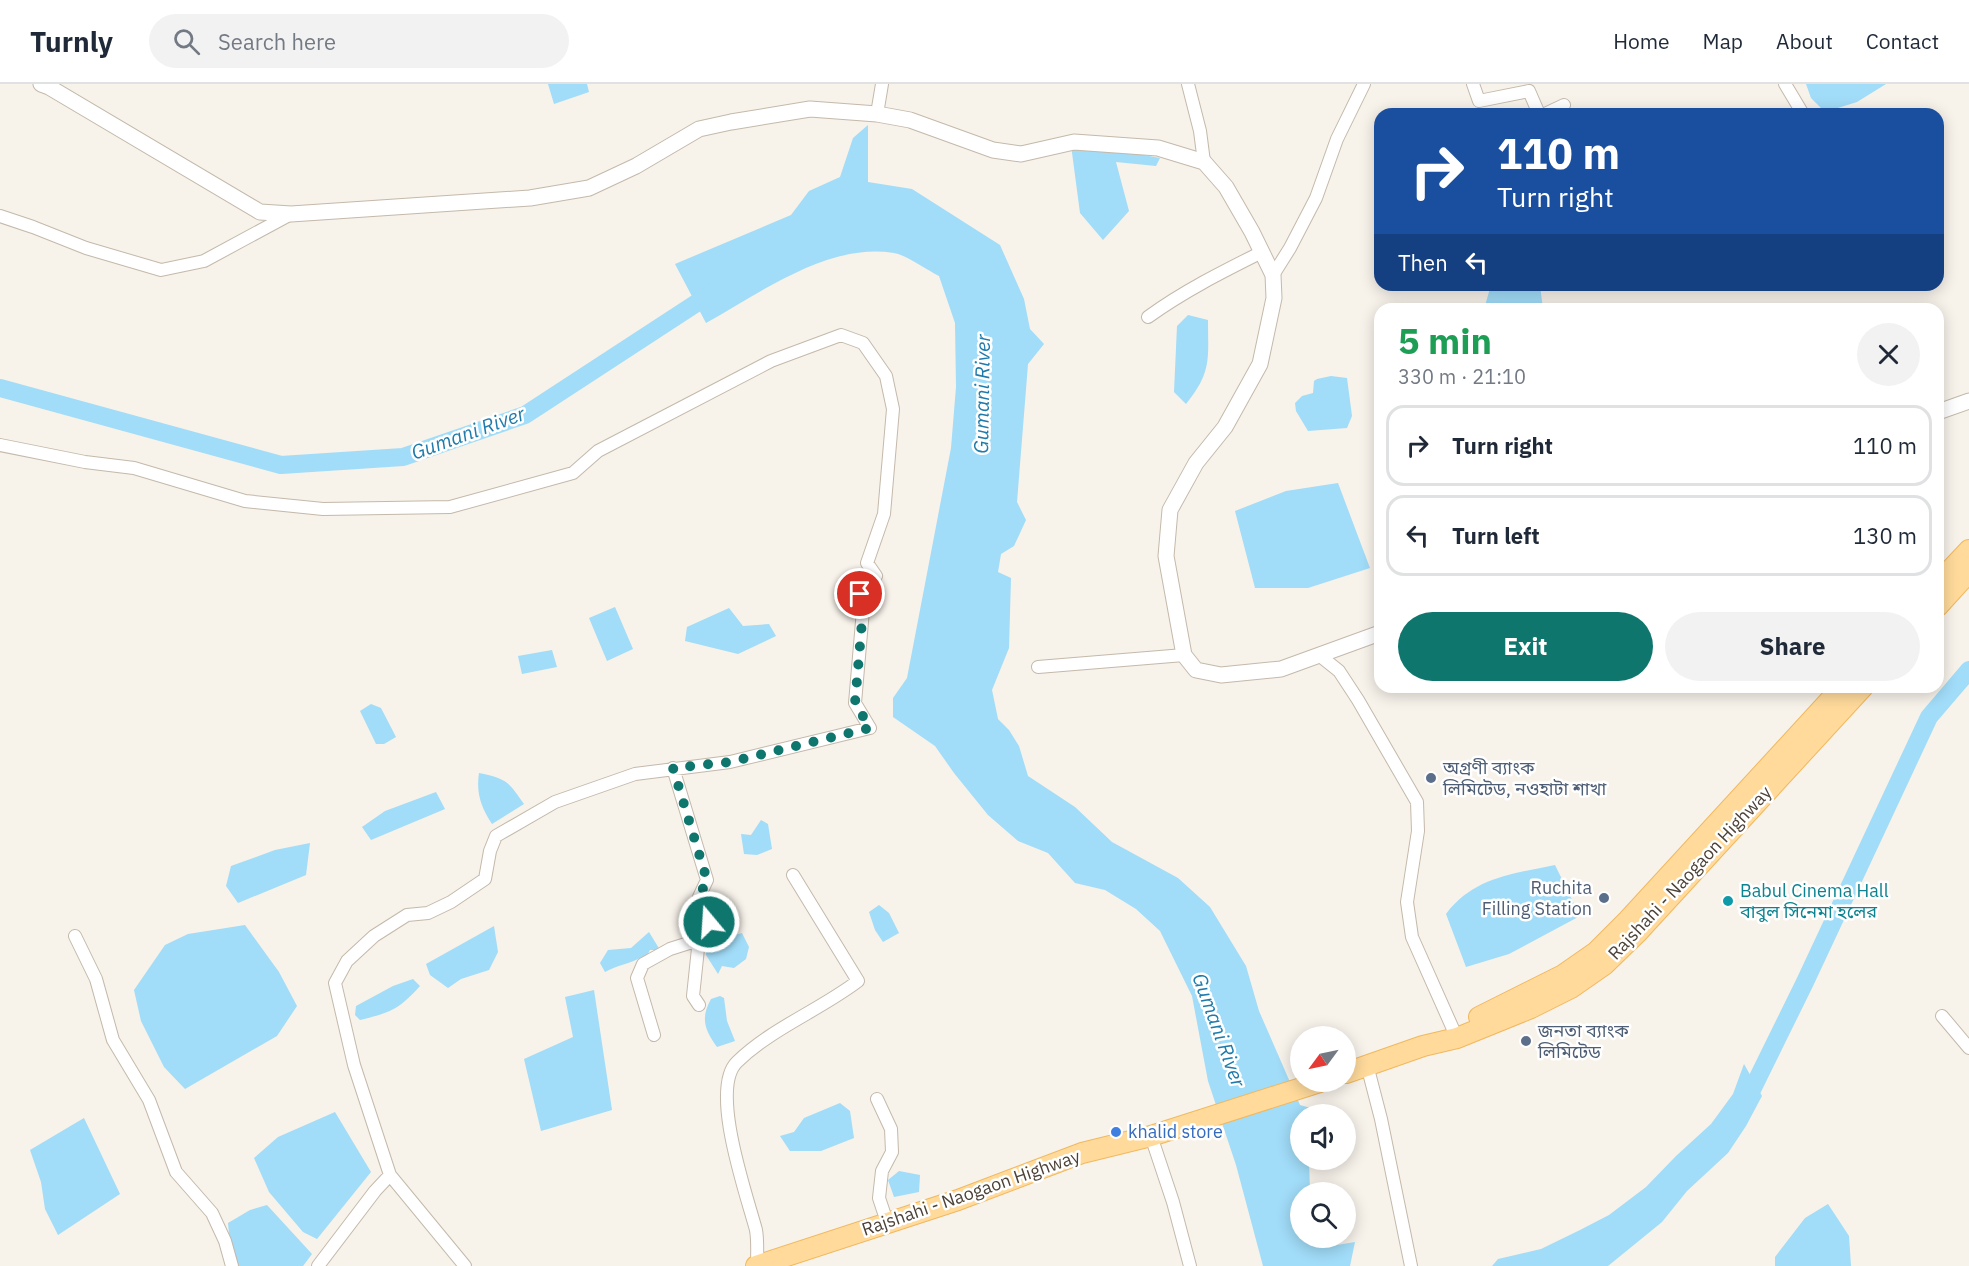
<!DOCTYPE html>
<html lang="en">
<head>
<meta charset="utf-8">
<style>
  body { margin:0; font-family:"IBM Plex Sans","Noto Sans Bengali",sans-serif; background:#f2f2f3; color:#1f2937; height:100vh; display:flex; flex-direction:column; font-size:22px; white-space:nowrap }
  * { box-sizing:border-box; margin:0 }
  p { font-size:20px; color:#747a83 }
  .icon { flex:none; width:33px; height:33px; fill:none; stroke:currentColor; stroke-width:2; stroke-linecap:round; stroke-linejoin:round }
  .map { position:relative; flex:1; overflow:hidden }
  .drawer { position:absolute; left:1374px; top:219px; width:570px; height:390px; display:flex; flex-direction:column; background:#fff; border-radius:18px; box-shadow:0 3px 15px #0003 }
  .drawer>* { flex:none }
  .banner { position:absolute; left:1374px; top:24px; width:570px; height:183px; border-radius:18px; box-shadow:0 3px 15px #0003; background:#1a4fa0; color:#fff; overflow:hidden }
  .needle { width:39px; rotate:237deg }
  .controls { position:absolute; left:1290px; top:942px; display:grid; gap:12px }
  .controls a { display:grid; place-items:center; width:66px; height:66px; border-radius:50%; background:#fff; box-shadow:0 3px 15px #0003; font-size:30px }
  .pin { position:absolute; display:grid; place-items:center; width:51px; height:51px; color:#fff; margin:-26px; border:3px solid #fff; border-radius:50%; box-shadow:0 2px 6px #0007 }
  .me { position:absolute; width:66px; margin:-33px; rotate:342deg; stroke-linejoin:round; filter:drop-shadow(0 0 4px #0008) }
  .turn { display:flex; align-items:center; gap:21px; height:126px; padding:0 24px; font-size:27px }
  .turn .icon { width:78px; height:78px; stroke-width:2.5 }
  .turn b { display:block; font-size:42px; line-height:51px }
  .then { display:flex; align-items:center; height:57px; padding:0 24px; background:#0003; gap:12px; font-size:22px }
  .round { display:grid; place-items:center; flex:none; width:63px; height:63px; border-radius:32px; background:#f2f2f3 }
  .headline { display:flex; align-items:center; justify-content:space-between; height:102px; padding:0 24px }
  h1 { font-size:36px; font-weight:800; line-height:45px; color:#1e9e55 }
  .primary-button { display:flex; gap:12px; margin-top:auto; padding:12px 24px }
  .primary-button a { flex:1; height:69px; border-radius:36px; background:#0f766e; color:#fff; font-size:24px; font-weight:800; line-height:69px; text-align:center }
  .primary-button a+a { background:#f2f2f3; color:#1f2937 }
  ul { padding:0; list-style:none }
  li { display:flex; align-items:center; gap:18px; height:81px; margin:0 12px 9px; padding:0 12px; border:3px solid #e0e1e3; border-radius:18px }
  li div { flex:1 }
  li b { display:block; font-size:22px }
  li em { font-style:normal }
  header { display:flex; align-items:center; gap:36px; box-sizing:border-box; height:84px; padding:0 30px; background:#fff; border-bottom:2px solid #e0e1e3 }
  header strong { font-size:28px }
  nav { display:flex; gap:33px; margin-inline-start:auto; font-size:21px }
  .search { width:420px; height:54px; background:#f2f2f3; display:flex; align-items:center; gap:15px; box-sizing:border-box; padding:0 21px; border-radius:33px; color:#747a83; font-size:22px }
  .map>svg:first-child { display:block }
  .water { fill:#a1dcf8 }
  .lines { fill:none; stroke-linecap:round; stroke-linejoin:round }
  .river { stroke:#a1dcf8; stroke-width:18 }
  .minor-casing { stroke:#c4b9ab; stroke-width:14 }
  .tertiary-casing { stroke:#c4b9ab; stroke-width:17 }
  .primary-casing { stroke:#f1b85e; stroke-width:22 }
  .minor { stroke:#fff; stroke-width:12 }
  .tertiary { stroke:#fff; stroke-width:15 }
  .primary { stroke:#ffda9b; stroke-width:20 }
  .route { stroke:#0f766e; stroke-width:10; stroke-dasharray:0 18 }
  .service-dot { fill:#5c6f8a; stroke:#fff; stroke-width:2 }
  .culture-dot { fill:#0f9aa8; stroke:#fff; stroke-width:2 }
  .shop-dot { fill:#3f7fe0; stroke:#fff; stroke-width:2 }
  .labels { text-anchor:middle; stroke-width:5; stroke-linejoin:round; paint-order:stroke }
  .service-label { font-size:18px; fill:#4e5e75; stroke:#fff; text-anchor:start }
  .street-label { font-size:18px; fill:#4c4237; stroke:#fff }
  .culture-label { font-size:18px; fill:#0d838f; stroke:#fff; text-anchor:start }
  .shop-label { font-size:18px; fill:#366cbe; stroke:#fff; text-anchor:start }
  .water-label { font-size:20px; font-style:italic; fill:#1f7bab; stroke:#fff }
</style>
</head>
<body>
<header>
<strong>Turnly</strong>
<div class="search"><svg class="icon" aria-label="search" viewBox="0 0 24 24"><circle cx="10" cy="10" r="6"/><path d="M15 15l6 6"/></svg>Search here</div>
<nav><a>Home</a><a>Map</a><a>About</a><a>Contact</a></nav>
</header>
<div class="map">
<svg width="1969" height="1182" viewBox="0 0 1969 1182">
  <rect width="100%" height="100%" fill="#f7f2ea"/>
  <!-- water -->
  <path class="water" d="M548,0H587L589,8L554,20Z
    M1806,0H1886L1857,18L1825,28L1811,14Z
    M868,41V98L912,105L1000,161L1024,215L1030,245L1044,260L1028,280L1017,418L1026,436L1014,462L1001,470L998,488L1011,494L1009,564L992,606L998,635L1009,646L1019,662L1028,692L1075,723L1112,758L1178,794L1210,823L1246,882L1259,927L1300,1021L1325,1028L1322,1030H1300V1076H1309L1310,1108H1300V1154H1318L1319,1164L1355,1158L1350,1182H1263L1236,1081L1208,997L1192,912L1160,847L1136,825L1105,806L1075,799L1048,769L1018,757L988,731L954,689L935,662L893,633V614L907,594L951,364L956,303L955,239L939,192C927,186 906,171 894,169C829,158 760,209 706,239L675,180L791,131L809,107L840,93L853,54Z
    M1071,61H1089L1160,74L1156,82L1116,78L1129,127L1103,156L1080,129Z
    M1491,201H1540L1543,225H1484Z
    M1188,231L1208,236C1208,275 1212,288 1186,320L1174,308L1177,242Z
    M1331,292L1347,294L1352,332L1347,344L1308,347L1296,327L1295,319L1302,312L1313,309L1314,297L1317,295Z
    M1338,399L1370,484L1308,504H1255L1235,427L1286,407Z
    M615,523L633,565L607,577L589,534Z
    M729,524L743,542L769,540L776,552L738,570L685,557L687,543Z
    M552,566L557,583L522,590L518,572Z
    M371,620L381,624L396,653L384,660H376L360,627Z
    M479,689C507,695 508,697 524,720L492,740C481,723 476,709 479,689Z
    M436,708L445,725L371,756L362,743L385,727Z
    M761,736L768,740L772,765L757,771L744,770L741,750L751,751Z
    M310,759L306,791L238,819L226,802L231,782L275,766Z
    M1555,781L1580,832L1509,870L1466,883L1446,830C1474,793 1513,790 1555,781Z
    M879,821L889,829L899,849L883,858L875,846L869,828Z
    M245,841L279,888L297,922L277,952L185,1005L164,983L141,937L134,906L165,861L188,850Z
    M494,842L498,868L489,886L461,895L448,904L430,891L426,880Z
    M649,848L660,866H650L645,875L642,873C630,880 617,881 605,888L600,879L608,866L631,864Z
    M742,849L749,863L746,875L734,884L722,882L718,890L706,871L707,859Z
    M413,895L420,902C398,926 392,928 360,936L355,931L356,922L393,902Z
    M594,906L612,1026L541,1047L524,975L573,953L565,913Z
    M720,912L724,914L727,937L735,957L717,963C705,946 700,935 711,915Z
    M1744,980L1762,1012L1746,1042L1728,1069L1687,1107L1662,1138L1608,1182H1492L1498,1175L1541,1165L1580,1146L1609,1131L1646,1103L1676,1072L1711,1040L1733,1010Z
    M840,1019L850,1027L854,1054L821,1067H790L780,1052L794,1048L804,1034Z
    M335,1028L371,1088L317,1155L303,1148L269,1108L254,1074L278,1053Z
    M84,1034L120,1110L58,1151L45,1125L41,1098L30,1066Z
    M899,1087L920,1091L919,1108L894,1113L888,1096Z
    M1828,1120L1849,1152L1851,1182H1775V1173L1805,1134Z
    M267,1121L312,1170L303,1182H239L230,1160L228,1139L250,1126Z"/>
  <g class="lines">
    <!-- river -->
    <path class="river" d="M0,304L281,381L403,373L525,331L715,207
      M1745,1020L1805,898L1929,633L1969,586"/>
    <!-- minor casing -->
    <g class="minor-casing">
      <path id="minor" d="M1188,0L1200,47L1204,78
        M1473,0L1479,17L1529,7L1539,30
        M1785,0L1803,30
        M877,30L882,0
        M1545,30L1564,21
        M0,132L33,143L86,164L161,186L204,177L291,130
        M1273,191L1290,164L1316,114L1337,55L1364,0
        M1148,233C1184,207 1222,188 1262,168
        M0,361L85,378L134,384L245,417L323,425L450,423L573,389L598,367L771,277L841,251L863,259L886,292L893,325L884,430L867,479L876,492L860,510L863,526L855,619L870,644L730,678L635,690L555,718L496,752L490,767L485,795L451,818L428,829L407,831L374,852L347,877L335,899L354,981L390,1091L465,1182
        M1319,571L1339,587L1358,616L1417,718L1418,747L1407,818L1412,853L1457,954
        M1038,583L1184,571
        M75,852L96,895L113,956L149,1016L176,1088L212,1129L225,1157L232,1182
        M699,855L693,912L699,921
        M1942,932L1969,964
        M654,951L637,894L643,880L670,865L714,851L699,813L707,796L673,684
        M1367,981L1381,1035L1411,1182
        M877,1015L891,1045L892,1068L882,1087L879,1114L887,1138
        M1151,1052L1173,1118L1190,1182
        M318,1182L375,1107L390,1091
        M757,1182C757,1170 758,1157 756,1146C747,1112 709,1005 737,978C772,944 820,926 858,897L793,791"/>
    </g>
    <!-- tertiary casing -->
    <g class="tertiary-casing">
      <path id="tertiary" d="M41,0L49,3L260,128L291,130L530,114L589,104L636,82L699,45L731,38L810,25L877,30L910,36L993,66L1021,70L1074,58L1158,64L1204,78L1226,103L1252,148L1273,191L1274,214L1260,280L1225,343L1196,379L1170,426L1166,472L1184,571L1196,586L1221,591L1281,585L1380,549
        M1938,328L1969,317"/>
    </g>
    <!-- primary casing -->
    <g class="primary-casing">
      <path id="primary" d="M1938,499L1969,466
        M1938,522L1969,488
        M1479,933L1563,891L1596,868L1628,836L1842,603
        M1346,989L1423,962L1457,954L1531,924L1571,904L1604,881L1638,848L1863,603
        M756,1182L958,1116L1082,1069L1151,1052L1320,998"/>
    </g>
    <!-- minor -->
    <use href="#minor" class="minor"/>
    <!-- tertiary -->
    <use href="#tertiary" class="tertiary"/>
    <!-- primary -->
    <use href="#primary" class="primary"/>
  </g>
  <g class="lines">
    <!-- route -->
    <path class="route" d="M709,838L699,813L707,796L673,684L730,678L870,644L855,619L863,526L860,510"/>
  </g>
  <!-- markers -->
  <g class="service-dot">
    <circle cx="1431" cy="694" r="6"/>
    <circle cx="1604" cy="814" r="6"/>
    <circle cx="1526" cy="957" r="6"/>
  </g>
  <circle class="culture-dot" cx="1728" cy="817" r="6"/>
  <circle class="shop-dot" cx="1116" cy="1048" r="6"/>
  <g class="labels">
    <!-- service labels -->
    <g class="service-label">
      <text x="1443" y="690">অগ্রণী ব্যাংক<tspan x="1443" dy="21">লিমিটেড, নওহাটা শাখা</tspan></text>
      <text x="1592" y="810" text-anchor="end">Ruchita<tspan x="1592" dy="21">Filling Station</tspan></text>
      <text x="1538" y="953">জনতা ব্যাংক<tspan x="1538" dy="21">লিমিটেড</tspan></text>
    </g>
    <!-- street labels -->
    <g class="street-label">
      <text transform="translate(1690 789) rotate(-47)" y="6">Rajshahi - Naogaon Highway</text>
      <text transform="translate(971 1109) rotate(-19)" y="6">Rajshahi - Naogaon Highway</text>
    </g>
    <!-- culture labels -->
    <g class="culture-label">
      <text x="1740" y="813">Babul Cinema Hall<tspan x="1740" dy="21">বাবুল সিনেমা হলের</tspan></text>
    </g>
    <!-- shop labels -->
    <g class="shop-label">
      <text x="1128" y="1054">khalid store</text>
    </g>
    <!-- water labels -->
    <g class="water-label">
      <text transform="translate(982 310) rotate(-89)" y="7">Gumani River</text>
      <text transform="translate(468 349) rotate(-20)" y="7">Gumani River</text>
      <text transform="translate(1219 946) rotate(70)" y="7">Gumani River</text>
    </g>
  </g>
</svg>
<div class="controls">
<a><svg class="needle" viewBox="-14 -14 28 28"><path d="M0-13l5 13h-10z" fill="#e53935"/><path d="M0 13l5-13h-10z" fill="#747a83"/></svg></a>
<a><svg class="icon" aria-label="sound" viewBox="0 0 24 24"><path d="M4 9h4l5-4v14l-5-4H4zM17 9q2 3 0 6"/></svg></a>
<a><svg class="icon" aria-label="search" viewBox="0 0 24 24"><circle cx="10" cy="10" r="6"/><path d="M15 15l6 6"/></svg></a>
</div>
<div class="pin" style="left:860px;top:510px;background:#d93025"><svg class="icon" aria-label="arrive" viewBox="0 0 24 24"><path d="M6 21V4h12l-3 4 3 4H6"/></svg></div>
<svg class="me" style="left:709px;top:838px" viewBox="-20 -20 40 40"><circle r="17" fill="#0f766e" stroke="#fff" stroke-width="3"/><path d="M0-11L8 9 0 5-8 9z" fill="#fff"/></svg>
<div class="banner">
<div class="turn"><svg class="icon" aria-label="right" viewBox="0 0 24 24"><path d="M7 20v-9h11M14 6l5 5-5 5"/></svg><div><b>110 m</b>Turn right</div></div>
<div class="then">Then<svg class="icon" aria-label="left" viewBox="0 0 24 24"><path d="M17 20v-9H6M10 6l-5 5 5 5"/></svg></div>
</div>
<section class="drawer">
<div class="headline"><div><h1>5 min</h1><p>330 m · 21:10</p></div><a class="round"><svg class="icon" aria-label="close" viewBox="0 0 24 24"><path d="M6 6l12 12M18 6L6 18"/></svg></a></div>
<ul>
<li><svg class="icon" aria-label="right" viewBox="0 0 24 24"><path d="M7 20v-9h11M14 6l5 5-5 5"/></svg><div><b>Turn right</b></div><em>110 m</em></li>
<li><svg class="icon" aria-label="left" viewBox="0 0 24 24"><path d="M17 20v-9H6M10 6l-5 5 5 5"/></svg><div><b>Turn left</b></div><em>130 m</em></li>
</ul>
<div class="primary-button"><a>Exit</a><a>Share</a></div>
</section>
</div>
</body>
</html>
